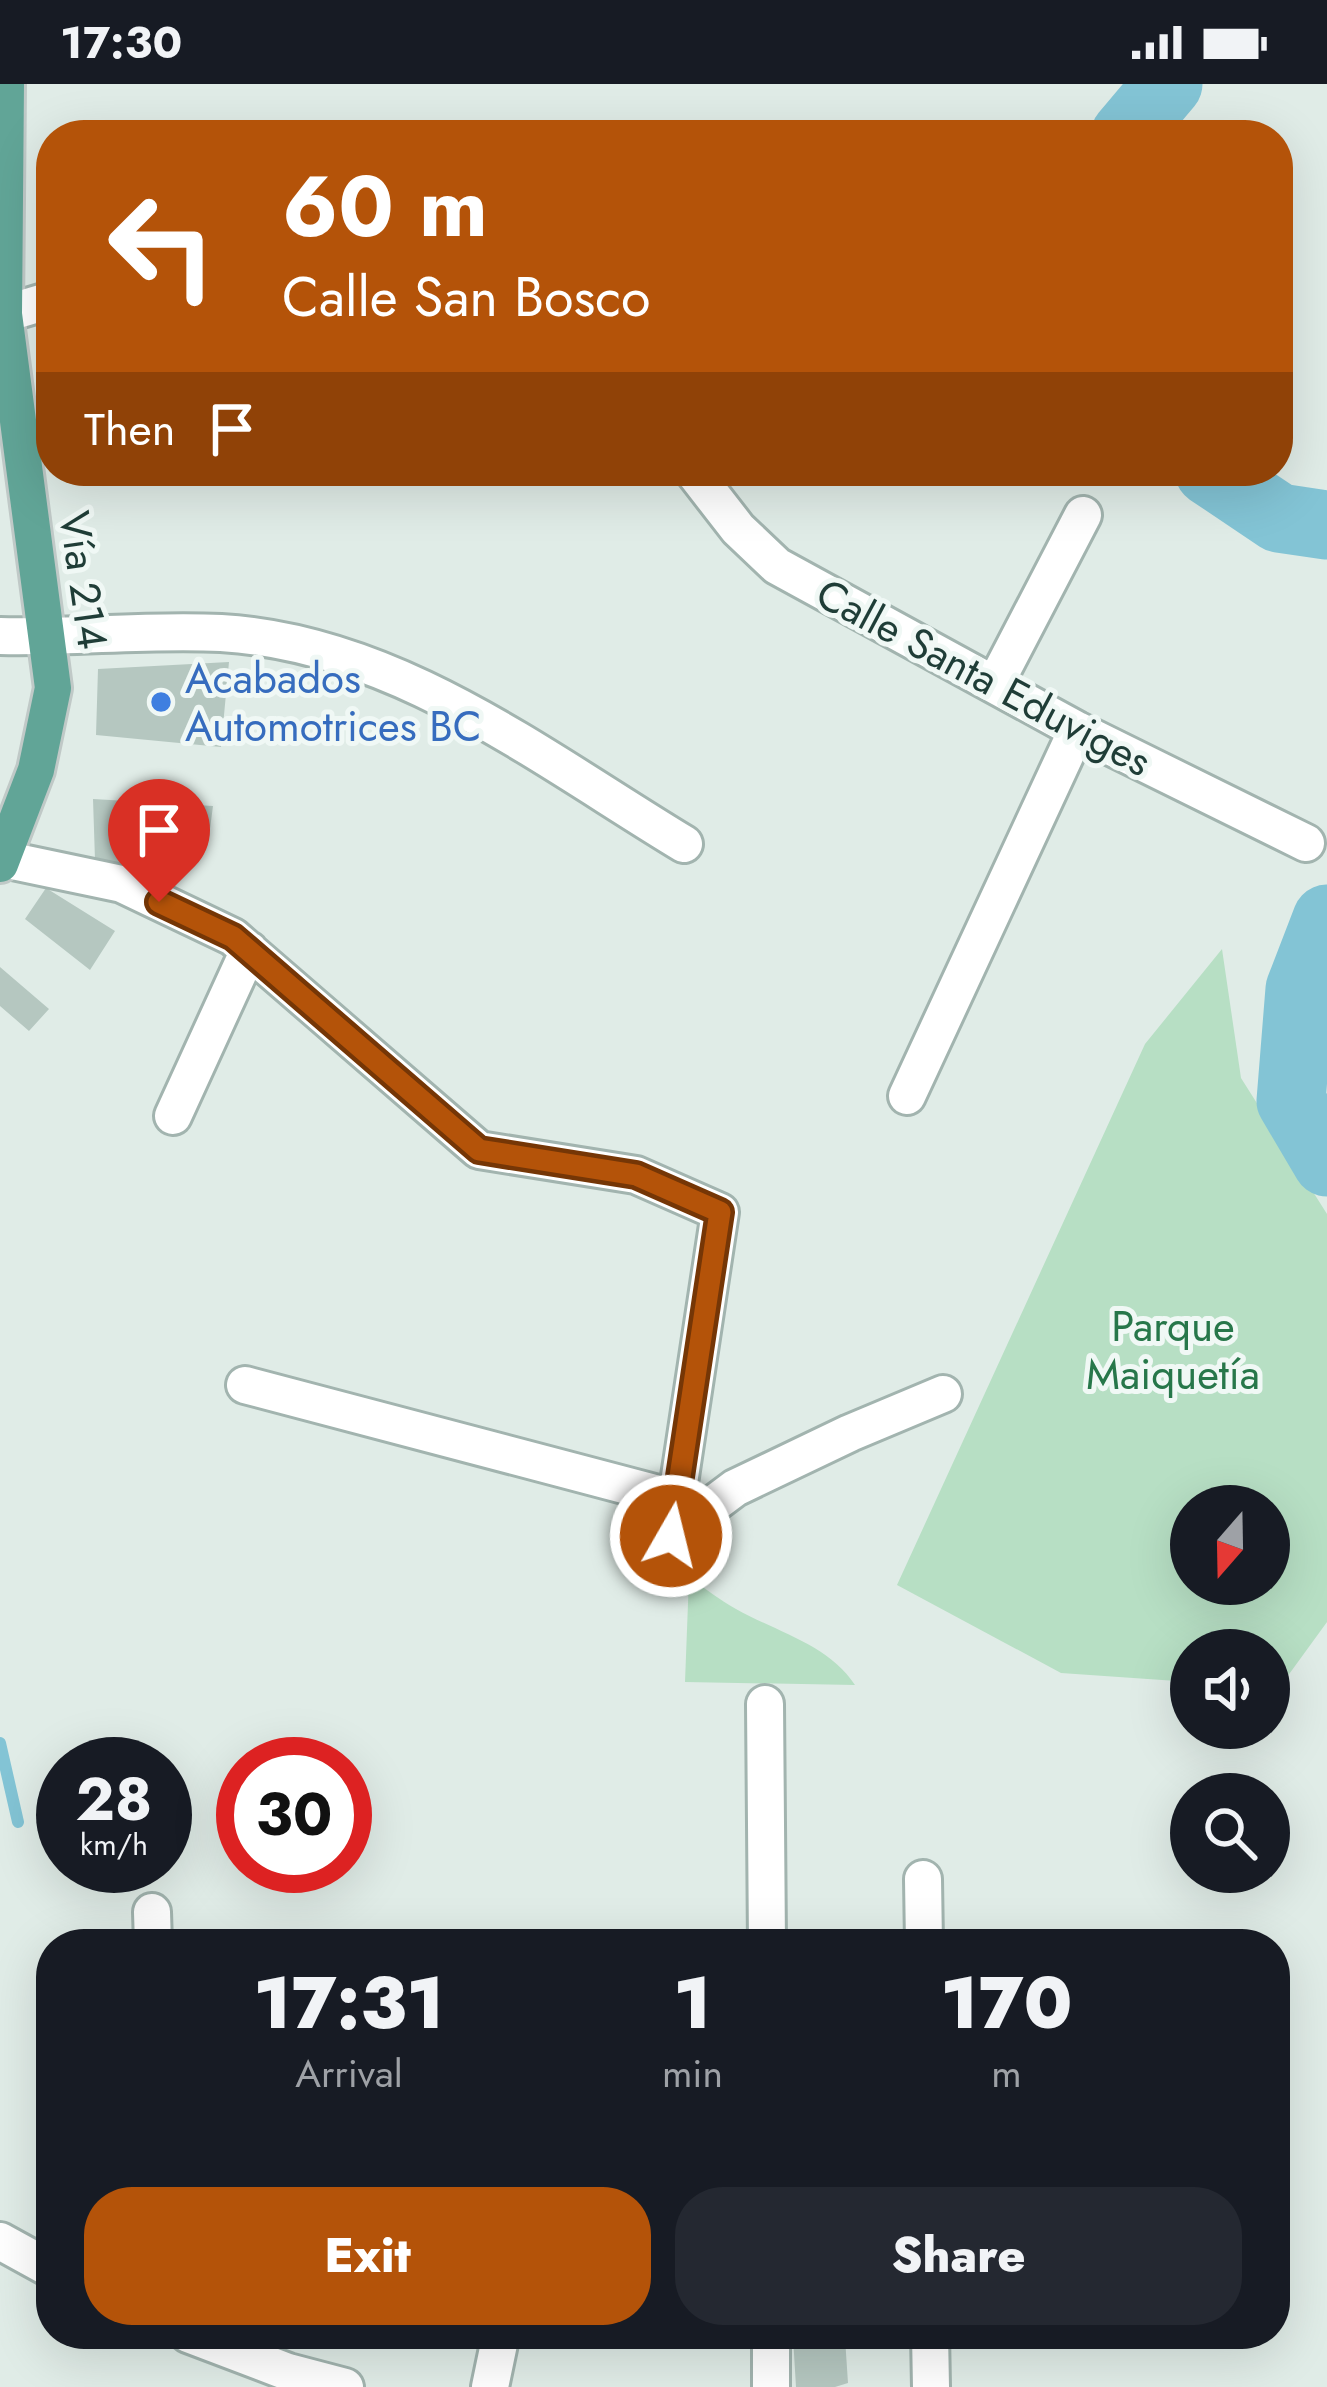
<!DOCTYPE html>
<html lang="en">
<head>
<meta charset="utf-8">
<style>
  body { margin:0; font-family:Jost,sans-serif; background:#242831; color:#f1f3f6; height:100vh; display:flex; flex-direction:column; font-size:45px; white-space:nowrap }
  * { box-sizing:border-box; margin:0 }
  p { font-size:39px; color:#9ea1a6 }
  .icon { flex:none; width:66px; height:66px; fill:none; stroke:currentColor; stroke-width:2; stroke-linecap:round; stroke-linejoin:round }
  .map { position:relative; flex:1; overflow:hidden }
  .drawer { position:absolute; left:36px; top:1845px; width:1254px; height:420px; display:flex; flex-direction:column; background:#171b24; border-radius:48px; box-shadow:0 12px 48px #0002 }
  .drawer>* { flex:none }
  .top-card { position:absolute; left:36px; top:36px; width:1257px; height:366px; border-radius:48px; box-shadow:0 12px 48px #0002; background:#b45309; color:#fff; overflow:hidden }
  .needle { width:78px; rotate:200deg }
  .buttons { position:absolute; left:1170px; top:1401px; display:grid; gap:24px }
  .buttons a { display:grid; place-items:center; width:120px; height:120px; border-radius:50%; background:#171b24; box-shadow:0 12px 48px #0002; font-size:60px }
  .speed { position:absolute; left:36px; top:1653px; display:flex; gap:24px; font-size:60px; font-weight:700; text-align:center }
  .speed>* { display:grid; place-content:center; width:156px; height:156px; border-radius:50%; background:#171b24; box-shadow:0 12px 48px #0002; line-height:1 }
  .speed small { font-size:30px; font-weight:400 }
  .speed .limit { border:18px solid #d22; background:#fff; color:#111 }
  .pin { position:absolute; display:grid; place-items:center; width:102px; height:102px; color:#fff; margin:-123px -51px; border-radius:50% 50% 50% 0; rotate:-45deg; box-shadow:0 0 12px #0007 }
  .pin .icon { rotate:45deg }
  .me { position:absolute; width:132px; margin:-66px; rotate:8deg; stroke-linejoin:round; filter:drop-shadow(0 0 9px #0008) }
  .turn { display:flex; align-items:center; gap:42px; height:252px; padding:0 48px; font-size:54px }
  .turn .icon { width:156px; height:156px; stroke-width:2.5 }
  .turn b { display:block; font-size:84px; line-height:102px }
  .then { display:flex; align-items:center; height:114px; padding:0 48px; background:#0003; gap:24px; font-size:45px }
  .eta { display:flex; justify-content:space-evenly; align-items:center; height:204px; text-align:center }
  .eta b { font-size:72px; font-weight:800; line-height:84px }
  .primary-button { display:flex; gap:24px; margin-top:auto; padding:24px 48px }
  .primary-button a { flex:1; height:138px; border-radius:48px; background:#b45309; color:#fff; font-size:48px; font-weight:800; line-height:138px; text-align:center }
  .primary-button a+a { background:#242831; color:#f1f3f6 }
  .status { display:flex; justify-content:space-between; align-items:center; height:84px; padding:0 60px; background:#171b24; direction:ltr }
  .status svg { height:33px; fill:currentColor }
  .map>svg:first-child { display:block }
  .green { fill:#b7dfc4; fill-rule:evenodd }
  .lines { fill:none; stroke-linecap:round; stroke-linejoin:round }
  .stream { stroke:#83c4d5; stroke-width:12 }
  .river { stroke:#83c4d5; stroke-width:69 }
  .building { fill:#b5c7c0 }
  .minor-casing { stroke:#a2b4af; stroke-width:42 }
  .major-casing { stroke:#c0c9c7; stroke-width:42 }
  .minor { stroke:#fff; stroke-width:36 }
  .major { stroke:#61a597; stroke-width:36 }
  .route-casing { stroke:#753606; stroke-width:30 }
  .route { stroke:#b45309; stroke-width:21 }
  .shop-dot { fill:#3f7fe0; stroke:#f0f8f5; stroke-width:4.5 }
  .labels { text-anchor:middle; stroke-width:10; stroke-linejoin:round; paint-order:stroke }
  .street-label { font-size:42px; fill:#1f3d37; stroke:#f0f8f5 }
  .shop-label { font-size:42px; fill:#366cbe; stroke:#f0f8f5; text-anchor:start }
  .park-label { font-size:42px; fill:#27774a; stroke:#f0f8f5 }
</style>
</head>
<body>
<div class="status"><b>17:30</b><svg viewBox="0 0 49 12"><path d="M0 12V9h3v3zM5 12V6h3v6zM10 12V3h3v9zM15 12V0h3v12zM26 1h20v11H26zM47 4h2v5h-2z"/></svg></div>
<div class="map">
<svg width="1327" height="2303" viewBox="0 0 1327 2303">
  <rect width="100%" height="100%" fill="#e0ece7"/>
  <!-- green -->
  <path class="green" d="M1222,865L1241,994L1327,1130V1538L1279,1604L1269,1603V1566H1191V1598L1061,1589L897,1501L1145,960ZM1191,1422H1269V1500H1191Z
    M689,1493C704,1504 720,1516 736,1525C777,1548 829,1561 855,1601L685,1598Z"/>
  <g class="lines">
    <!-- stream -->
    <path class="stream" d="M0,1659L18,1738"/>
    <!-- river -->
    <path class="river" d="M1125,51L1168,0
      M1209,387L1279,434L1327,441
      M1327,835L1300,905L1291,1017L1327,1078"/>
  </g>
  <!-- building -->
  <path class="building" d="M229,578L221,663L96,651L98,585Z
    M93,715L213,722L209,752L167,786L95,776Z
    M46,804L115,847L90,886L25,835Z
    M0,883L49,925L29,947L0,922Z
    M793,2253L845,2254L848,2299L835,2303H796Z"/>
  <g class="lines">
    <!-- minor casing -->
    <g class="minor-casing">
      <path id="minor" d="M4,230L51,216
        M693,387L738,445L777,482L1077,646L1306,759
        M0,552C73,554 148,545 221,549C395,559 540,673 684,760
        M996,598L1083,431
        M3,775L122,800L233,853L479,1066L636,1091L720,1128L671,1452L735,1404L850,1349L943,1310
        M907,1012L1077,646
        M173,1032L249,866
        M245,1301L677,1415
        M765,1620L767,1860
        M923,1795L924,1860
        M152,1828L153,1860
        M0,2157L51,2185
        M188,2250L288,2288L345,2303
        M771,2250V2303
        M930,2250L931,2303
        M490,2303L501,2250"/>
    </g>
    <!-- major casing -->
    <g class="major-casing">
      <path id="major" d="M0,780L36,686L53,604L4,230L6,0"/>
    </g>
    <!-- minor -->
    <use href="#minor" class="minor"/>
    <!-- major -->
    <use href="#major" class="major"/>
  </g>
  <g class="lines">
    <!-- route casing -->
    <g class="route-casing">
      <path id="route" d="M159,818L233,853L479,1066L636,1091L720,1128L671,1452"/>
    </g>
    <!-- route -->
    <use href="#route" class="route"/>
  </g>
  <!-- markers -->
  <circle class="shop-dot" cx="161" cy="618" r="12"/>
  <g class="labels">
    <!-- street labels -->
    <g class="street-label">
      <text transform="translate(84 496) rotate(82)" y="15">Vía 214</text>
      <text transform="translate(984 593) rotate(28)" y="15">Calle Santa Eduviges</text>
    </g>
    <!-- shop labels -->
    <g class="shop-label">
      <text x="185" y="609">Acabados<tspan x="185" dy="48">Automotrices BC</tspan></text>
    </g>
    <!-- park labels -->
    <g class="park-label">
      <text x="1173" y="1257">Parque<tspan x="1173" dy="48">Maiquetía</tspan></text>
    </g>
  </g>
</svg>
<div class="buttons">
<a><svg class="needle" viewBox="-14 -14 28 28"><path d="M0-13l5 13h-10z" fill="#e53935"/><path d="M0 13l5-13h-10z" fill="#9ea1a6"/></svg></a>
<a><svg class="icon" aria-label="sound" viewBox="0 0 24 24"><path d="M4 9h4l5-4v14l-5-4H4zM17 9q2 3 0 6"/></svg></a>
<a><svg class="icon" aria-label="search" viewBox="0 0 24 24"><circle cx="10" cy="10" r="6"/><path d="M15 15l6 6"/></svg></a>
</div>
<div class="speed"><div>28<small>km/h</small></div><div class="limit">30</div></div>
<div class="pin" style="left:159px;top:818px;background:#d93025"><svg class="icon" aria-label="arrive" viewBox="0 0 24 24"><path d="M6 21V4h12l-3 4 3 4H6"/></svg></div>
<svg class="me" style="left:671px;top:1452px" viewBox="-20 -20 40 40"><circle r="17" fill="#b45309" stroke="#fff" stroke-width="3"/><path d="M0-11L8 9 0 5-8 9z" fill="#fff"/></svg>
<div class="top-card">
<div class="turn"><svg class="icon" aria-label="left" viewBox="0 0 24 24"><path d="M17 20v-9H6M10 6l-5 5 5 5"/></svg><div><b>60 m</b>Calle San Bosco</div></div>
<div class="then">Then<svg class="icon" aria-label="arrive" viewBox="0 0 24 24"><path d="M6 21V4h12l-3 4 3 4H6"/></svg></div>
</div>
<section class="drawer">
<div class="eta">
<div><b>17:31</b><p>Arrival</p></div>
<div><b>1</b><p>min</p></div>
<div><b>170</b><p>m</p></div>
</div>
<div class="primary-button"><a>Exit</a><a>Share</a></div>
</section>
</div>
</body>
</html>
